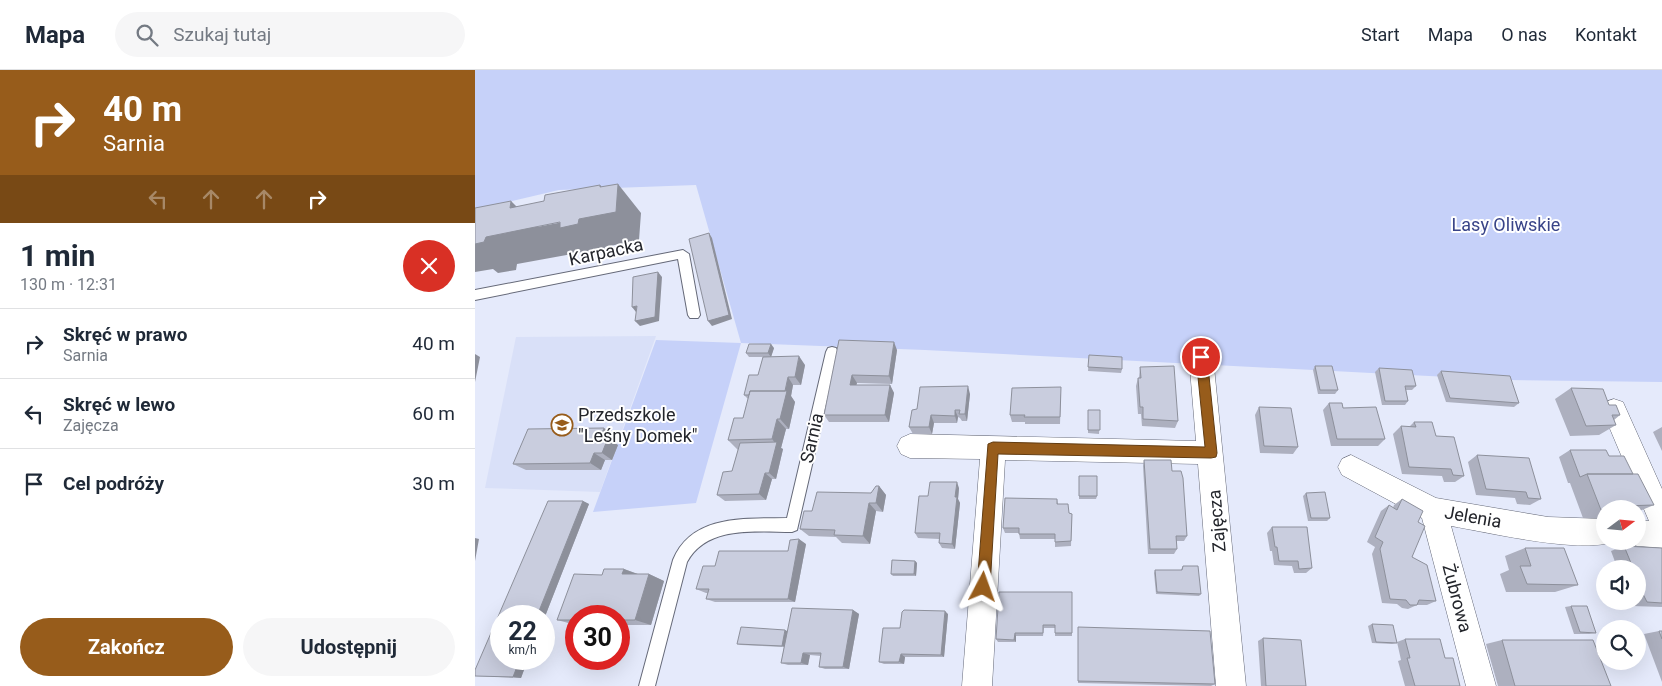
<!DOCTYPE html>
<html lang="pl">
<head>
<meta charset="utf-8">
<style>
  body { margin:0; font-family:Roboto,sans-serif; background:#f6f6f7; color:#1f2937; height:100vh; display:flex; flex-direction:column; font-size:19px; white-space:nowrap }
  * { box-sizing:border-box; margin:0 }
  p { font-size:16px; color:#747a83 }
  .icon { flex:none; width:28px; height:28px; fill:none; stroke:currentColor; stroke-width:2; stroke-linecap:round; stroke-linejoin:round }
  .map { position:relative; flex:1; overflow:hidden }
  .drawer { display:flex; flex-direction:column; background:#fff; width:475px }
  .drawer>* { flex:none }
  .top-card { background:#975c1b; color:#fff; overflow:hidden }
  .needle { width:32px; rotate:74deg }
  .buttons { position:absolute; left:1121px; top:430px; display:grid; gap:10px }
  .buttons a { display:grid; place-items:center; width:50px; height:50px; border-radius:50%; background:#fff; box-shadow:0 5px 20px #0002; font-size:25px }
  .speed { position:absolute; left:15px; top:535px; display:flex; gap:10px; font-size:25px; font-weight:700; text-align:center }
  .speed>* { display:grid; place-content:center; width:65px; height:65px; border-radius:50%; background:#fff; box-shadow:0 5px 20px #0002; line-height:1 }
  .speed small { font-size:12px; font-weight:400 }
  .speed .limit { border:8px solid #d22; background:#fff; color:#111 }
  .pin { position:absolute; display:grid; place-items:center; width:42px; height:42px; color:#fff; margin:-21px; border:2px solid #fff; border-radius:50%; box-shadow:0 1px 5px #0007 }
  .me { position:absolute; width:55px; margin:-28px; rotate:4deg; stroke-linejoin:round; filter:drop-shadow(0 0 4px #0008) }
  .turn { display:flex; align-items:center; gap:18px; height:105px; padding:0 20px; font-size:22px }
  .turn .icon { width:65px; height:65px; stroke-width:2.5 }
  .turn b { display:block; font-size:35px; line-height:42px }
  .lanes { display:flex; align-items:center; height:48px; padding:0 20px; background:#0003; justify-content:center; gap:25px; direction:ltr }
  .lanes .off { opacity:.35 }
  .round { display:grid; place-items:center; flex:none; width:52px; height:52px; border-radius:26px; background:#f6f6f7 }
  .summary { display:flex; align-items:center; justify-content:space-between; height:85px; padding:0 20px }
  h1 { font-size:30px; font-weight:700; line-height:38px }
  .primary-button { display:flex; gap:10px; margin-top:auto; padding:10px 20px }
  .primary-button a { flex:1; height:58px; border-radius:30px; background:#975c1b; color:#fff; font-size:20px; font-weight:700; line-height:58px; text-align:center }
  .primary-button a+a { background:#f6f6f7; color:#1f2937 }
  ul { padding:0; list-style:none }
  li { display:flex; align-items:center; gap:15px; height:70px; padding:0 20px; border-top:1px solid #e0e1e3 }
  li div { flex:1 }
  li b { display:block; font-size:19px }
  li em { font-style:normal }
  header { display:flex; align-items:center; gap:30px; box-sizing:border-box; height:70px; padding:0 25px; background:#fff; border-bottom:1px solid #e0e1e3 }
  header strong { font-size:24px }
  nav { display:flex; gap:28px; margin-inline-start:auto; font-size:18px }
  .search { width:350px; height:45px; background:#f6f6f7; display:flex; align-items:center; gap:12px; box-sizing:border-box; padding:0 18px; border-radius:28px; color:#747a83; font-size:19px }
  main { display:flex; flex:1; min-height:0 }
  .map>svg:first-child { display:block }
  .built { fill:#d9e0f8 }
  .green { fill:#c6d1f9 }
  .lines { fill:none; stroke-linecap:round; stroke-linejoin:round }
  .service-casing { stroke:#656978; stroke-width:2 }
  .minor-casing { stroke:#656978; stroke-width:1 }
  .service { fill:#fff; fill-rule:evenodd }
  .minor { fill:#fff; fill-rule:evenodd }
  .wall { fill:#adb0bf }
  .shaded-wall { fill:#8d909b }
  .building { fill:#c9cdde; stroke:#8d909b }
  .route { fill:#975c1b; stroke:#623c12 }
  .labels { text-anchor:middle; stroke-width:4; stroke-linejoin:round; paint-order:stroke }
  .park-label { font-size:18px; fill:#394488; stroke:#fff }
  .street-label { font-size:18px; fill:#23252b; stroke:#fff }
  .poi-label { font-size:18px; fill:#23252b; stroke:#fff; text-anchor:start }
</style>
</head>
<body>
<header>
<strong>Mapa</strong>
<div class="search"><svg class="icon" aria-label="search" viewBox="0 0 24 24"><circle cx="10" cy="10" r="6"/><path d="M15 15l6 6"/></svg>Szukaj tutaj</div>
<nav><a>Start</a><a>Mapa</a><a>O nas</a><a>Kontakt</a></nav>
</header>
<main>
<section class="drawer">
<div class="top-card">
<div class="turn"><svg class="icon" aria-label="right" viewBox="0 0 24 24"><path d="M7 20v-9h11M14 6l5 5-5 5"/></svg><div><b>40 m</b>Sarnia</div></div>
<div class="lanes"><svg class="icon off" aria-label="left" viewBox="0 0 24 24"><path d="M17 20v-9H6M10 6l-5 5 5 5"/></svg><svg class="icon off" aria-label="ahead" viewBox="0 0 24 24"><path d="M12 20V5M6 11l6-6 6 6"/></svg><svg class="icon off" aria-label="ahead" viewBox="0 0 24 24"><path d="M12 20V5M6 11l6-6 6 6"/></svg><svg class="icon" aria-label="right" viewBox="0 0 24 24"><path d="M7 20v-9h11M14 6l5 5-5 5"/></svg></div>
</div>
<div class="summary"><div><h1>1 min</h1><p>130 m · 12:31</p></div><a class="round" style="background:#d93025;color:#fff"><svg class="icon" aria-label="close" viewBox="0 0 24 24"><path d="M6 6l12 12M18 6L6 18"/></svg></a></div>
<ul>
<li><svg class="icon" aria-label="right" viewBox="0 0 24 24"><path d="M7 20v-9h11M14 6l5 5-5 5"/></svg><div><b>Skręć w prawo</b><p>Sarnia</p></div><em>40 m</em></li>
<li><svg class="icon" aria-label="left" viewBox="0 0 24 24"><path d="M17 20v-9H6M10 6l-5 5 5 5"/></svg><div><b>Skręć w lewo</b><p>Zajęcza</p></div><em>60 m</em></li>
<li><svg class="icon" aria-label="arrive" viewBox="0 0 24 24"><path d="M6 21V4h12l-3 4 3 4H6"/></svg><div><b>Cel podróży</b></div><em>30 m</em></li>
</ul>
<div class="primary-button"><a>Zakończ</a><a>Udostępnij</a></div>
</section>
<div class="map">
<svg width="1187" height="616" viewBox="0 0 1187 616">
  <rect width="100%" height="100%" fill="#e5eafb"/>
  <!-- built -->
  <path class="built" d="M181,266L125,422L10,418L41,267Z"/>
  <!-- green -->
  <path class="green" d="M0,0H1187V312L1031,310L450,280L266,273L221,433L118,442L181,270L266,273L221,115L84,120L24,134L0,147Z"/>
  <g class="lines">
    <!-- service casing -->
    <g class="service-casing">
      <path id="service" d="M208,180L214,184L225,245L223,248H215L213,245L203,189L0,230V220Z
        M357,277L361,278L363,282L322,460L317,462C281,462 232,455 212,492L180,616H164L198,490C217,444 270,449 312,448L351,282L353,278Z"/>
    </g>
    <!-- minor casing -->
    <g class="minor-casing">
      <path id="minor" d="M726,277L734,280L738,287L771,616H741L723,394L530,390L517,616H487L505,389L435,388L426,384L422,376L426,368L435,364L721,371L714,287L718,280Z
        M1139,329L1148,332L1187,419V478L1162,476L1152,471H1162V450L1174,451L1127,340L1130,332Z
        M876,385L961,428L1073,447L1130,449V471H1140C1108,485 1012,462 976,456L1021,616H991L947,448L867,405L863,397L867,389Z"/>
    </g>
    <!-- service -->
    <use href="#service" class="service"/>
    <!-- minor -->
    <use href="#minor" class="minor"/>
  </g>
  <!-- wall -->
  <path class="wall" d="M364,270L422,280L417,314L382,313L381,315H415L419,323L414,352H354L349,345Z
    M299,278L296,287L330,295L326,315H318L316,326L320,332L314,359H311L306,378L308,379L301,409H297L291,430L250,431L242,425L257,401L263,380L253,370L268,348L273,329L269,325L283,305L288,287H274L271,283Z
    M614,285L647,299L646,303L613,301Z
    M840,296L863,320L860,324H843L838,300Z
    M665,297L703,351L700,358L667,356L666,344H663L661,316L663,308H664Z
    M904,298L941,316L937,320H931L933,331L930,335H907L900,302Z
    M966,301L1044,333L1039,337L971,332L962,305Z
    M1096,318L1134,335L1145,345L1139,350L1141,355L1124,365L1095,366L1080,329Z
    M495,324L492,351H487L485,348L483,347L482,353H459L457,364H438L434,357L442,339Z
    M586,324L585,354H550V352H537L535,345Z
    M854,333L868,338L910,369L903,376H856L848,340Z
    M784,337L823,377L818,384L785,383L780,345Z
    M613,340H625L624,364L613,363Z
    M939,352L961,366L989,406L980,412H969L967,406L927,404L918,364L926,356L934,357Z
    M1187,357V381L1178,362Z
    M139,365L137,371L143,375L137,390H130L126,400H51L38,394Z
    M1095,380L1134,386L1158,404L1179,435L1162,442V439H1130V447L1129,448H1108L1095,413H1093L1084,387Z
    M1002,385L1066,429L1055,435L1042,434L1040,428L1001,425L993,392Z
    M669,390L697,401L712,466L709,471H701L702,479L699,484H673L668,396Z
    M604,406L622,426L621,429H604Z
    M404,416L411,425L408,442L401,441L395,474L367,473L361,467L334,466L325,459L337,441L396,423Z
    M484,418L483,429L485,433L480,479L467,478L464,473V469L443,468L440,463L453,426Z
    M831,423L855,448L852,451H833L828,426Z
    M582,429L583,434L594,443L597,444L596,476L580,477V469H545L544,463H530L528,458Z
    M927,429L943,452L937,487L961,531L952,535H942L933,539L927,538L922,534L907,533L897,484L900,477L892,472L906,441L914,435L918,438L919,435Z
    M108,431L114,434L69,549V546L46,608L0,606Z
    M797,457L837,498L831,503H819L817,496L799,495L797,481H795L792,463Z
    M331,474L320,532H240L231,529L233,523H231L221,519L240,496L313,481Z
    M1149,476L1187,478V537L1157,536L1155,531H1162V499H1141L1140,498L1142,497L1136,481Z
    M1050,478L1103,515L1080,522H1031L1025,504L1034,500L1030,486Z
    M440,491L442,493L441,506H418L416,504Z
    M708,496L726,524L724,526L681,524L679,503L680,500H706Z
    M149,499L163,504H174L189,511L176,555H146L144,561V546H101V555L82,550L127,505Z
    M597,522V566H580V558H569L568,566H541V572H523L521,569Z
    M1096,536L1121,563L1114,564H1099L1090,537Z
    M378,540L384,544L374,599H350L344,597L346,586L335,585L333,595H313L306,593L309,577L266,575L262,574L310,560L312,562Z
    M473,544L469,587H430L429,594H409L404,592L425,558Z
    M897,554L922,573L917,574L897,573L893,556Z
    M603,557L740,614L736,616L603,613Z
    M1184,561H1187V612L1169,564Z
    M788,568L831,616H786L783,571Z
    M930,569L970,588L985,616H930L923,591L926,590L922,572Z
    M1027,570L1136,616H1023L1011,574Z"/>
  <!-- shaded-wall -->
  <path class="shaded-wall" d="M143,114L166,143L164,170L130,177L129,182L112,186L108,182L42,194L41,200L23,203L18,199L0,202V174L11,167L35,138L36,131L62,157L104,149L125,117V115L141,134Z
    M234,163L237,168L257,249L237,256L233,251Z
    M183,202L187,207L184,251L165,256L160,251Z
    M162,236L161,242L157,237Z
    M419,272L422,280L417,314L414,306Z
    M296,274L299,278L296,287L293,283Z
    M0,284L5,287L0,312Z
    M324,286L330,295L326,315L320,307Z
    M377,305L382,313L379,323L375,315Z
    M313,307L318,315L316,326L320,332L314,359L305,349Z
    M415,315L419,323L414,352L410,345Z
    M493,316L495,324L492,351L490,344Z
    M480,340L483,347L482,353L480,346Z
    M456,345L459,353L457,364L454,357Z
    M302,349L311,359L306,378L308,379L301,409L294,403L301,374L297,369Z
    M129,358L139,365L137,371L143,375L137,390L127,383L125,368Z
    M119,383L130,390L126,400L115,393Z
    M290,403L297,409L291,430L284,424Z
    M482,412L484,418L483,429L485,433L480,479L477,474L480,427Z
    M404,416L411,425L408,442L401,433Z
    M108,431L114,434L69,549V546H62Z
    M394,433L401,441L395,474L388,466Z
    M0,468L4,469L0,491Z
    M324,469L331,474L320,532L313,529Z
    M440,491L442,493L441,506L439,504Z
    M149,499L165,505L147,504Z
    M174,504L189,511L176,555L160,550Z
    M378,540L384,544L374,599L368,597Z
    M470,541L473,544L469,587L466,585Z
    M310,560L314,562L311,577L307,576Z
    M540,563L541,566V572L539,570Z
    M328,583L335,585L333,595L326,593Z
    M426,584L430,587L429,594L424,592Z
    M45,589H53L46,608L38,607Z"/>
  <!-- building -->
  <path class="building" d="M143,114L141,142L104,149L103,154L85,158V152L11,167L9,172L0,174V138L36,131L35,138L69,131L70,125L125,115V117Z
    M234,163L254,245L233,251L214,169Z
    M183,202L180,247L160,251L162,236L157,237L158,207Z
    M364,270L419,272L414,306L377,305L375,315H415L410,345H349Z
    M274,274H296L293,283H271Z
    M614,285L647,287V299L613,297Z
    M324,286L320,307H313L310,321H275L274,325H269L274,305H283L288,287Z
    M699,296L703,351L668,349V337H665L663,308H666L665,297Z
    M840,296H857L863,320H845Z
    M904,298L937,300L941,316H930L933,331H910Z
    M966,301L1035,306L1044,333L975,328Z
    M493,316L490,344H484L485,340H480V346L456,345L454,357H434L437,340L442,339L445,317Z
    M586,317L585,347H549L550,345H535L537,318Z
    M1096,318L1128,319L1134,335H1141L1145,345H1137L1141,355L1111,356Z
    M275,321H312L305,349H302L297,369L253,370L259,348H268Z
    M854,333H867L868,338L901,337L910,369H862Z
    M784,337L816,338L823,377L789,376Z
    M613,340H625V360H613Z
    M939,352H957L961,366L979,367L989,406L978,405L976,399L934,397L926,356L941,357Z
    M129,358L125,368H133L127,383H119L115,393L38,394L53,359Z
    M302,372L294,403H290L284,424L242,425L248,402L257,401L265,373Z
    M1095,380H1131L1134,386H1149L1158,404H1112L1105,407Z
    M1002,385L1054,388L1066,429L1053,428L1051,422L1011,419Z
    M669,390H696L697,401H706L708,408L712,466H701L702,479H675Z
    M1112,404H1163L1179,435L1146,436L1147,439H1130V440H1126Z
    M604,406H622V426H604Z
    M455,412H482L480,427H482L477,474L464,473L465,463H440L444,426H453Z
    M401,416H404L401,433H394L388,466L359,465L360,460L325,459L329,441H337L342,422L396,423Z
    M850,422L855,448H836L831,423Z
    M530,428L582,429V434H593L594,443L597,444L596,471L580,472V464H544V458H528Z
    M927,429L948,441L943,452L950,456L937,487L952,495L961,531L944,530L942,535H935L931,530L915,529L905,479L908,472L900,467L914,435L922,440Z
    M73,431H108L62,546H26V589H45L38,607L0,606V600Z
    M797,457H832L837,498L824,499L823,491H804L802,477H800Z
    M324,469L313,529H231L234,519H221L228,496H240L244,481H313L315,470Z
    M1149,476L1187,478V533L1172,532L1162,512V499H1157L1154,493H1156Z
    M1050,478H1089L1103,515L1052,514L1045,496H1056Z
    M417,490L440,491L439,504H416Z
    M708,496H723L726,524L682,522L680,500H707Z
    M129,499H149L147,504H174L160,550H144V546H101V550H82L99,504L127,505Z
    M524,522H597V563H580V555H568V563H540L539,570L521,569Z
    M1096,536H1112L1121,563L1105,562Z
    M317,538L378,540L368,597H344L346,583H328L326,593H306Z
    M429,540L470,541L466,585L426,584L424,592H404L408,558H425L427,542Z
    M897,554L918,555L922,573L901,572Z
    M266,557L310,560L307,576L262,574Z
    M603,557L735,561L740,614L603,611Z
    M1184,561H1187V569Z
    M788,568L826,570L831,616H791Z
    M930,569H965L970,588H978L985,616H940L932,588H935Z
    M1027,570H1118L1136,616H1040Z"/>
  <!-- route -->
  <path class="route" d="M726,282L732,287L742,383L741,387L736,388L523,384L515,517L513,522L508,524L504,522L502,517L513,374L518,372L730,377L721,287Z"/>
  <!-- icons -->
  <defs>
    <g id="school-ring" transform="scale(1.125)"><circle r="9.5" fill="#fff" stroke="#975c1b" stroke-width="1.5"/><path d="M0-5L7-2L0 1L-7-2ZM-4 1L0 2.5L4 1V4Q0 6-4 4Z" fill="#975c1b"/></g>
  </defs>
  <g fill-rule="evenodd">
    <use href="#school-ring" x="87" y="355"/>
  </g>
  <g class="labels">
    <!-- park labels -->
    <g class="park-label">
      <text x="1031" y="161">Lasy Oliwskie</text>
    </g>
    <!-- street labels -->
    <g class="street-label">
      <text transform="translate(131 182) rotate(-12)" y="6">Karpacka</text>
      <text transform="translate(337 368) rotate(-77)" y="6">Sarnia</text>
      <text transform="translate(998 447) rotate(10)" y="6">Jelenia</text>
      <text transform="translate(742 451) rotate(-95)" y="6">Zajęcza</text>
      <text transform="translate(982 528) rotate(75)" y="6">Żubrowa</text>
    </g>
    <!-- poi labels -->
    <g class="poi-label">
      <text x="103" y="351">Przedszkole<tspan x="103" dy="21">"Leśny Domek"</tspan></text>
    </g>
  </g>
</svg>
<div class="buttons">
<a><svg class="needle" viewBox="-14 -14 28 28"><path d="M0-13l5 13h-10z" fill="#e53935"/><path d="M0 13l5-13h-10z" fill="#747a83"/></svg></a>
<a><svg class="icon" aria-label="sound" viewBox="0 0 24 24"><path d="M4 9h4l5-4v14l-5-4H4zM17 9q2 3 0 6"/></svg></a>
<a><svg class="icon" aria-label="search" viewBox="0 0 24 24"><circle cx="10" cy="10" r="6"/><path d="M15 15l6 6"/></svg></a>
</div>
<div class="speed"><div>22<small>km/h</small></div><div class="limit">30</div></div>
<div class="pin" style="left:726px;top:287px;background:#d93025"><svg class="icon" aria-label="arrive" viewBox="0 0 24 24"><path d="M6 21V4h12l-3 4 3 4H6"/></svg></div>
<svg class="me" style="left:508px;top:517px" viewBox="-20 -20 40 40"><path d="M0-17L14 15 0 8-14 15z" fill="#975c1b" stroke="#fff" stroke-width="4"/></svg>
</div>
</main>
</body>
</html>
